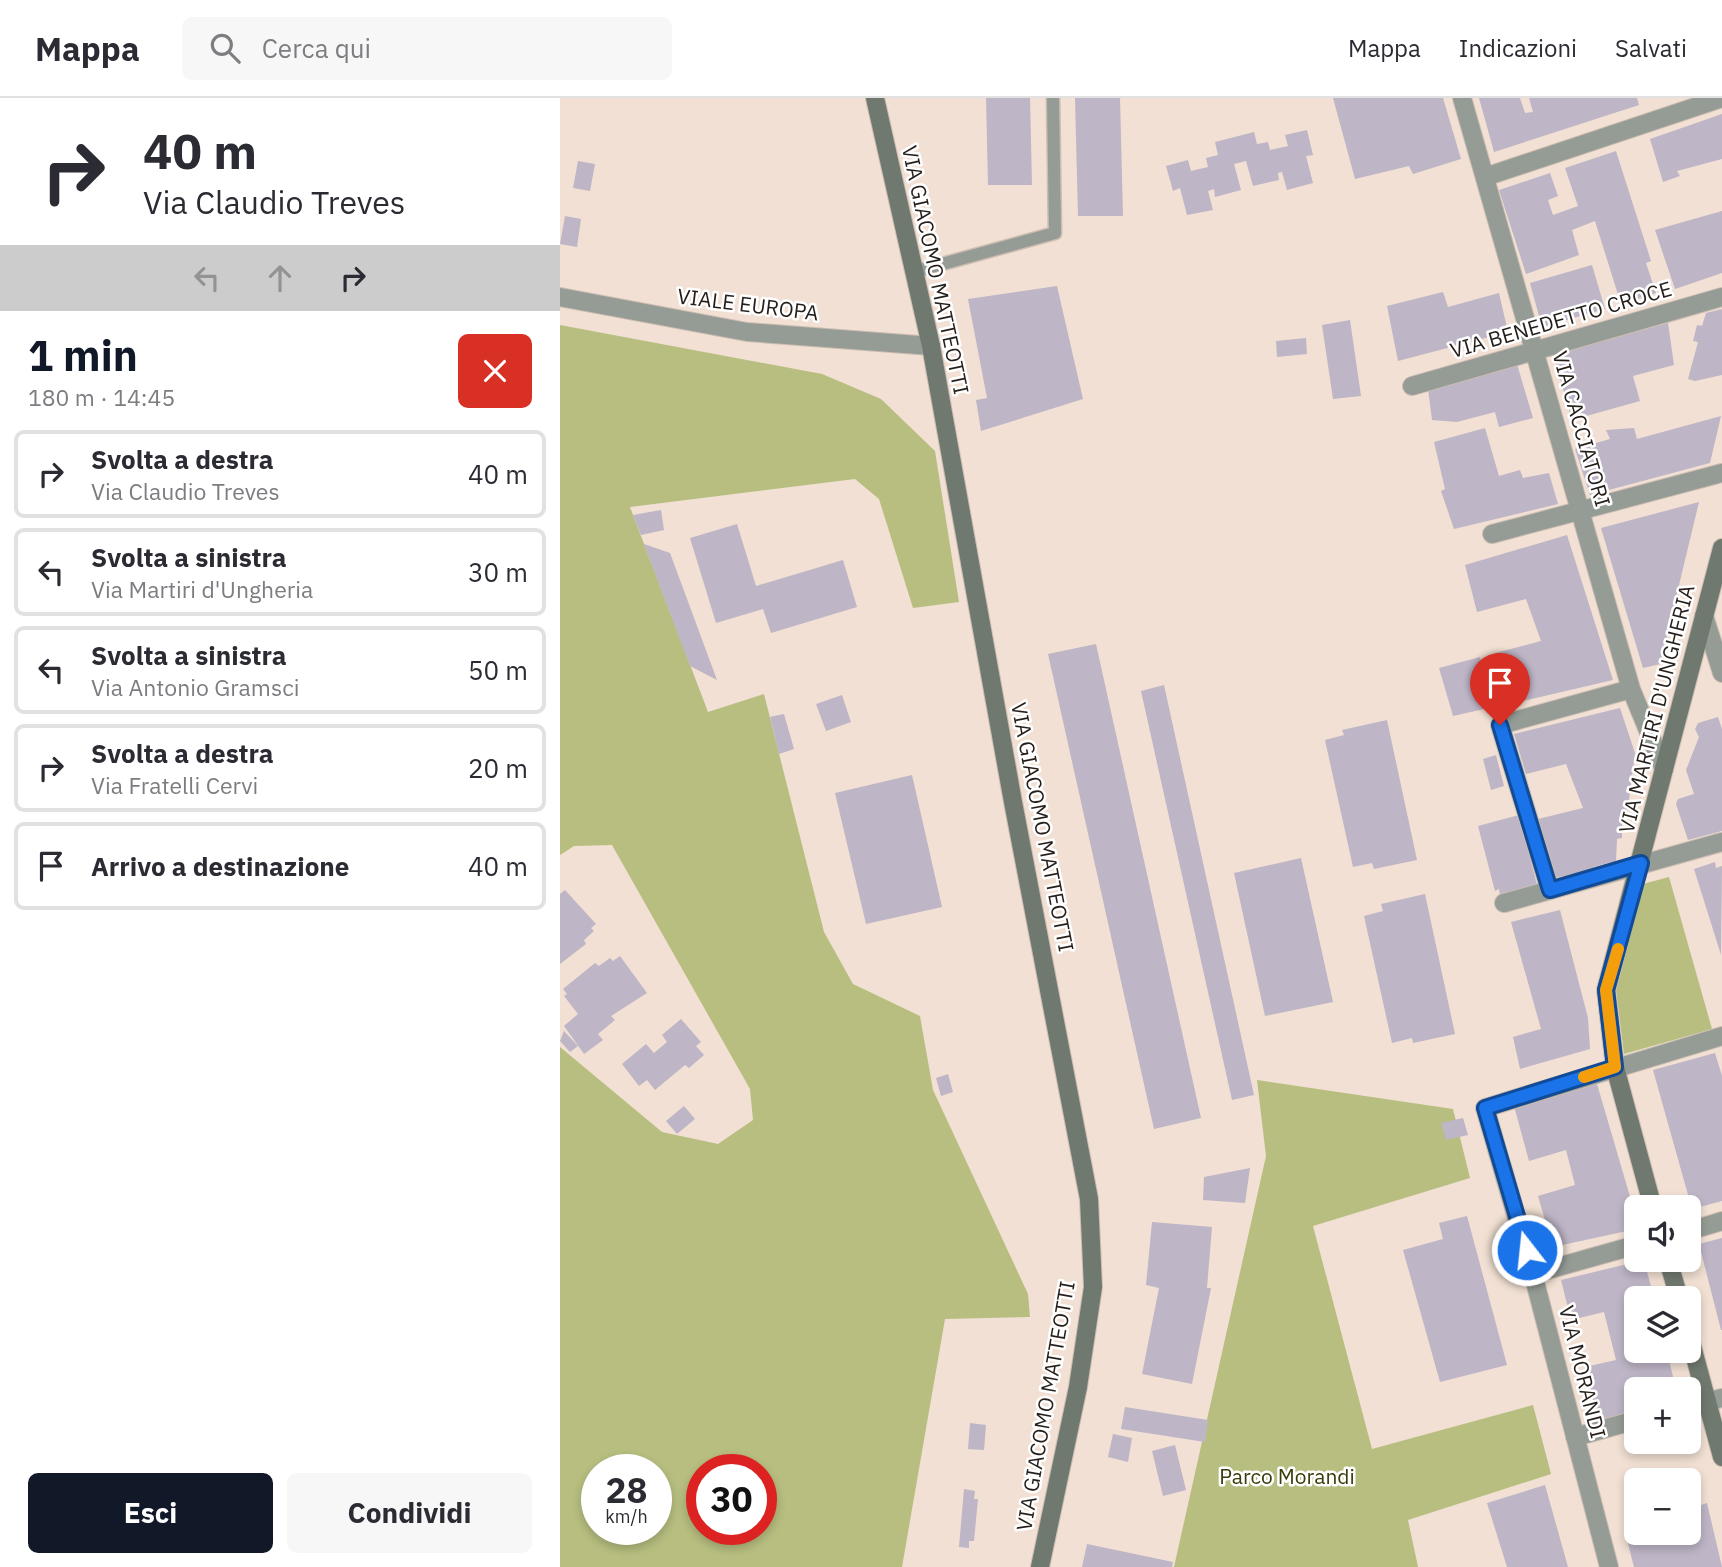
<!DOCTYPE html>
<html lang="it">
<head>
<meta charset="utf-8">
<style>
  body { margin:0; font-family:"IBM Plex Sans",sans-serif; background:#f7f7f7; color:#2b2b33; height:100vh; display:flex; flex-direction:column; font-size:26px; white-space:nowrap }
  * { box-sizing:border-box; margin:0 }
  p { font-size:23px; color:#7c7c81 }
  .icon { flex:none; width:38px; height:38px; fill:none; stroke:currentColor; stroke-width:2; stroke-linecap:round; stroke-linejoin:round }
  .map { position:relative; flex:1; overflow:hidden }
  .side { display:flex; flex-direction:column; background:#fff; width:560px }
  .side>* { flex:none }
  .guide { background:#fff; color:#2b2b33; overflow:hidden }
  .controls { position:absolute; left:1064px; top:1097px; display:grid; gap:14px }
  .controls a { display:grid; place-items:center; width:77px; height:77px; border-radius:10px; background:#fff; box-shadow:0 4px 10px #0003; font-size:35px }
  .speed { position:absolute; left:21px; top:1356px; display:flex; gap:14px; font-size:35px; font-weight:700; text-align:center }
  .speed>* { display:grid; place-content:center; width:91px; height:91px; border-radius:50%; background:#fff; box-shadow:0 4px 10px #0003; line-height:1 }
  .speed small { font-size:18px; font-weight:400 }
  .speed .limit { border:10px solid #d22; background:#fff; color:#111 }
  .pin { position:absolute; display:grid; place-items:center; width:60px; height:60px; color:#fff; margin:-72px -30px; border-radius:50% 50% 50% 0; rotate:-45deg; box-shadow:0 0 7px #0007 }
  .pin .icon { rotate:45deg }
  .me { position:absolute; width:77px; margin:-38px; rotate:344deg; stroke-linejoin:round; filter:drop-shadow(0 0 5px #0008) }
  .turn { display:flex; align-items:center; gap:24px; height:147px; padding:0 28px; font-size:32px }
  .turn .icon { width:91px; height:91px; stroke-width:2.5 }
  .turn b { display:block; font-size:49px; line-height:60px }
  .lanes { display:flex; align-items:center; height:66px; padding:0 28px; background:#0003; justify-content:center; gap:35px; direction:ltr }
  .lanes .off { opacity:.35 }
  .round { display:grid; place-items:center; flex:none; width:74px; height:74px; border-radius:10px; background:#f7f7f7 }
  .summary { display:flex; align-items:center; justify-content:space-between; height:119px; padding:0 28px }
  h1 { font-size:42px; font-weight:700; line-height:52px; color:#111827 }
  .primary-button { display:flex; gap:14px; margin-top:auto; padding:14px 28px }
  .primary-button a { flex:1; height:80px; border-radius:10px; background:#111827; color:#fff; font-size:28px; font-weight:700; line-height:80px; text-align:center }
  .primary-button a+a { background:#f7f7f7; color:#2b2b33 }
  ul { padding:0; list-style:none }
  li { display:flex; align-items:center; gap:21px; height:88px; margin:0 14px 10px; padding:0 14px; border:4px solid #e1e1e2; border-radius:10px }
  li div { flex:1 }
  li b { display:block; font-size:26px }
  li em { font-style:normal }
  header { display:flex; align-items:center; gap:42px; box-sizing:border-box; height:98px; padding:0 35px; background:#fff; border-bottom:2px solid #e1e1e2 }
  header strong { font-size:33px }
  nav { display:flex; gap:38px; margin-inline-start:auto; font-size:24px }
  .search { width:490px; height:63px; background:#f7f7f7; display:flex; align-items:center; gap:18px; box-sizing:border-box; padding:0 24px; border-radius:10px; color:#7c7c81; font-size:26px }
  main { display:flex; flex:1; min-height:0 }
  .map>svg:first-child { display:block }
  .green { fill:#b7be7f; fill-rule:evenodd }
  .building { fill:#beb5c6 }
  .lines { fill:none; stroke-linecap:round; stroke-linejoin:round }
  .lane-casing { stroke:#ccbdb2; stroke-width:15 }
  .street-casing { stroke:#ccbdb2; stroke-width:20 }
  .secondary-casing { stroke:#ccbdb2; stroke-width:20 }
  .lane { stroke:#959b95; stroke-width:12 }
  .street { stroke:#959b95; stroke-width:18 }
  .secondary { stroke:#707970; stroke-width:18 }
  .route-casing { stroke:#114b97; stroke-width:18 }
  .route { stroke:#1a73e8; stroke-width:12 }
  .slow { stroke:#f59e0b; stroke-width:12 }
  .labels { text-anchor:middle; stroke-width:5; stroke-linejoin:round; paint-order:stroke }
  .street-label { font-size:21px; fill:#251e1a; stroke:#fff }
  .park-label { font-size:21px; fill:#393d09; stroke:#fff }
</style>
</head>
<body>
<header>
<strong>Mappa</strong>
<div class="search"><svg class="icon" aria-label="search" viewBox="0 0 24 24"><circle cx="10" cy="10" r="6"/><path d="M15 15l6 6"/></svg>Cerca qui</div>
<nav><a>Mappa</a><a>Indicazioni</a><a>Salvati</a></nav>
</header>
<main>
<section class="side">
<div class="guide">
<div class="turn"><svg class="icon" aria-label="right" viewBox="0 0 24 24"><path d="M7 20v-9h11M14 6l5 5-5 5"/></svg><div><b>40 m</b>Via Claudio Treves</div></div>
<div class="lanes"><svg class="icon off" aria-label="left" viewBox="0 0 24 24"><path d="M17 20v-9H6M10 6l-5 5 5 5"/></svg><svg class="icon off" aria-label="ahead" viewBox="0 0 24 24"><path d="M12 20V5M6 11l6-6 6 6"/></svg><svg class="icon" aria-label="right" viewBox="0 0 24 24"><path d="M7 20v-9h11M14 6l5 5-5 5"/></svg></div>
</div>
<div class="summary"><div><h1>1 min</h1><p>180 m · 14:45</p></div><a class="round" style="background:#d93025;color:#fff"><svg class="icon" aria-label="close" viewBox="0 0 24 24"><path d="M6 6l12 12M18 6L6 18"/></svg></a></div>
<ul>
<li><svg class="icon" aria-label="right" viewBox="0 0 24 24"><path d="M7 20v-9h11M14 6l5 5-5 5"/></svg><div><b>Svolta a destra</b><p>Via Claudio Treves</p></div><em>40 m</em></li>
<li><svg class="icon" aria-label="left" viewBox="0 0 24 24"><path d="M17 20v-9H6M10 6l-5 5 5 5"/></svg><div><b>Svolta a sinistra</b><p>Via Martiri d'Ungheria</p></div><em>30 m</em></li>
<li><svg class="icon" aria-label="left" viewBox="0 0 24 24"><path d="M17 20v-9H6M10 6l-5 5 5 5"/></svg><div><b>Svolta a sinistra</b><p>Via Antonio Gramsci</p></div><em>50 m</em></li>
<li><svg class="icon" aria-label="right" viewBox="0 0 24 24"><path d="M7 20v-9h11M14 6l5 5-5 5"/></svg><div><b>Svolta a destra</b><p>Via Fratelli Cervi</p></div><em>20 m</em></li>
<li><svg class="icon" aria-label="arrive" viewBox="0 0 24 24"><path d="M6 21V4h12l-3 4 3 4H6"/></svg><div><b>Arrivo a destinazione</b></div><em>40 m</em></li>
</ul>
<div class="primary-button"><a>Esci</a><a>Condividi</a></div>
</section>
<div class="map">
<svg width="1162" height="1469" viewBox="0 0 1162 1469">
  <rect width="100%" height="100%" fill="#f1e0d3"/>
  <!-- green -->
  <path class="green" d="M0,227L262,276L321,301L375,353L399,504L353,510L319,401L295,381L70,409L148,614L204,596L264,834L293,886L360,918L373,992L468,1196L470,1219L385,1221L342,1469H0V949L102,1034L158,1046L193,1022L190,991L52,747L14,748L0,757ZM37,1372H96V1432H37ZM142,1372H201V1432H142Z
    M1109,779L1152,931L1064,956L1056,892L1083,786Z
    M697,982L893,1011L910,1080L753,1128L812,1351L973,1307L991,1376L848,1422L858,1469H614L706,1058Z"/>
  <!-- building -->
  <path class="building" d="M426,0H470L472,87H428Z
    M515,0H560L563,118H518Z
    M773,0H883L901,61L853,76L849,68L795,81Z
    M919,0H960L965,15L973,14L969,0H1077L1079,7L934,54Z
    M1162,16V61L1117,73L1120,78L1103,84L1090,41Z
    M747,32L753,57L746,58L753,85L727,92L722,74L718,75L719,82L693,88L686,63L674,66L681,92L655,99L654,91L648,93L653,112L627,117L620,90L613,93L606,68L628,62L631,73L648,69L646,60L658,57L655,44L694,34L697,46L708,44L710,52L728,48L725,37Z
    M1056,53L1091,163L1086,165L1096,195L1061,206L1035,123L1012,132L1019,157L966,176L939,92L990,75L998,98L988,102L993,117L1018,108L1005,70Z
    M18,63L35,66L30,93L13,90Z
    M1162,113V175L1115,191L1095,132Z
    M5,118L21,121L17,149L0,146Z
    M1032,167L1045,211L982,229L970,185Z
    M497,188L523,301L421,333L416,302L427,300L408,201Z
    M883,194L888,209L939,195L948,234L838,263L827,208Z
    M1162,211V277L1135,283L1128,281L1138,244L1133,243L1137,227L1142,228L1146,215Z
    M790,222L801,298L773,301L762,227Z
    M1108,225L1114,267L1073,278L1080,303L1012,322L993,256Z
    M746,240L747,256L717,259L716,243Z
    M957,266L973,320L939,329L935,314L897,324L872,322L868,291Z
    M1161,318L1150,365L1030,397L1015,351L1050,341L1046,332L1074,330L1077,341Z
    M925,330L939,378L960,372L963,380L989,375L998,406L894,431L881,393L885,391L874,344Z
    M1139,404L1100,566L1083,570L1041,430Z
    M101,412L104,432L81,437L73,417Z
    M177,426L196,488L283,462L297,509L211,535L203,511L156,525L130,440Z
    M1007,437L1053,582L950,606L935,555L981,543L966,501L917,514L905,467Z
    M84,446L110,455L157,582L130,568Z
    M536,546L641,1020L594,1031L488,556Z
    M920,559L933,609L893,618L879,570Z
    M604,587L694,997L672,1002L581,593Z
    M282,597L291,624L266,633L256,606Z
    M1060,610L1075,655L1067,717L1062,718V740L1057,741L1056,763L1033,769V773L993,780L978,721L1023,710L1006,666L966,676L954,636Z
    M224,616L234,651L219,656L210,619Z
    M1158,619L1162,631V733L1128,742L1116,706L1118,701L1134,696L1126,672L1139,639L1135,631L1138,625Z
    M827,622L857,762L814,771L812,765L793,769L765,642L784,637L782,632Z
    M936,657L944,688L931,692L923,661Z
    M352,677L382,809L306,826L275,695Z
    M959,717L977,787L940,797L939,791L935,793L918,728Z
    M741,760L773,904L705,918L674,775Z
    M1155,764L1156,770L1162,768L1161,857L1134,771Z
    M5,792L36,826L31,830L34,833L24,842L26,846L0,866V796Z
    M865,796L895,936L853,945L852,940L832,945L804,818L823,813L821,806Z
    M1000,812L1028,920L1030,951L960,971L953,939L981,931L951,824Z
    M60,858L87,895L51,918L55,922L38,936L43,942L24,956L4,928L18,916L4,898L7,896L3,891L35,865L39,868L50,860L53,863Z
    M121,921L141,944L136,948L144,957L129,970L125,967L95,992L87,982L79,988L62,966L86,946L94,955L107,944L102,937Z
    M4,933L18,948L10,954L0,943Z
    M1155,955L1162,978V1103L1132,1111L1093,972Z
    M388,976L393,994L381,998L376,980Z
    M1037,986L1076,1119V1131L993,1149L978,1098L1015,1087L1006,1052L969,1063L954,1008Z
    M124,1008L135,1021L117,1036L106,1023Z
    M903,1020L908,1037L886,1042L881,1025Z
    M690,1070L685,1105L643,1102L644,1079Z
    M907,1118L947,1267L880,1284L843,1152L883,1141L879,1125Z
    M592,1124L652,1129L647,1190H651L632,1286L582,1276L599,1190L586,1187Z
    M1162,1140V1232H1161L1139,1146Z
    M1084,1162L1094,1200H1076V1253H1107L1116,1292H1076V1312L1038,1323L1025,1269L1056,1262L1044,1214L1011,1222L1001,1182Z
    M565,1309L648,1322L645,1344L561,1331Z
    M410,1325L426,1327L424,1352L408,1351Z
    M553,1336L572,1340L568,1364L548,1359Z
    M615,1347L626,1392L603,1398L592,1353Z
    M985,1387L1008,1469H947L927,1405Z
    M404,1391L415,1393L414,1401H418L414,1443H409V1450L399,1449Z
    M1147,1405L1162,1469H1074L1067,1442L1092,1435H1129V1411Z
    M527,1446L613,1464L612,1469H522Z"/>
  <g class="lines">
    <!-- lane casing -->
    <g class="lane-casing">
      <path id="lane" d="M353,174L495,135L493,0"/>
    </g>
    <!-- street casing -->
    <g class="street-casing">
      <path id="street" d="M902,0L1071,591L1104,671
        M925,79L1162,0
        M0,199L187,234L371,248
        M852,288L1162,199
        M932,436L1162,375
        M1144,518L1162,575
        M990,792L940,627L1071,591
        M944,805L1162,744
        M1129,1133L1162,1123
        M973,1176L1076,1147
        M1129,1308L1162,1300
        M1015,1339L1076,1322
        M1049,1469L973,1176L925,1010L1162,938"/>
    </g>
    <!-- secondary casing -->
    <g class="secondary-casing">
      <path id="secondary" d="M315,0L371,248L453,704L529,1101L533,1189L518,1289L480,1469
        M1093,1110L1055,969L1046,892L1162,450
        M1108,1162L1119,1200
        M1129,1237L1162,1359"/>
    </g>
    <!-- lane -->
    <use href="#lane" class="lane"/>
    <!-- street -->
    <use href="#street" class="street"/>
    <!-- secondary -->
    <use href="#secondary" class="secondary"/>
  </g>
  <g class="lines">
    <!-- route casing -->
    <g class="route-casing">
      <path id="route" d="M940,627L990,792L1081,765L1046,892L1055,969L925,1010L967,1152"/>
    </g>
    <!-- route -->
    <use href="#route" class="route"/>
    <!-- slow -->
    <path class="slow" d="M1024,979L1055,969L1046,892L1058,851"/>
  </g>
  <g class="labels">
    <!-- street labels -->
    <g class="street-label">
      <text transform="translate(375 172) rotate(78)" y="7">VIA GIACOMO MATTEOTTI</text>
      <text transform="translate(188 207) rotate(7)" y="7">VIALE EUROPA</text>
      <text transform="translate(1001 222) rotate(-16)" y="7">VIA BENEDETTO CROCE</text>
      <text transform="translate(1021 331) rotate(74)" y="7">VIA CACCIATORI</text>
      <text transform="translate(1097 611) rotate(-76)" y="7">VIA MARTIRI D'UNGHERIA</text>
      <text transform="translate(482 729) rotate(79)" y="7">VIA GIACOMO MATTEOTTI</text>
      <text transform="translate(1022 1274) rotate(76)" y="7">VIA MORANDI</text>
      <text transform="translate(486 1308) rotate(-80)" y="7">VIA GIACOMO MATTEOTTI</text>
    </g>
    <!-- park labels -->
    <g class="park-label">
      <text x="727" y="1386">Parco Morandi</text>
    </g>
  </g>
</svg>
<div class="controls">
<a><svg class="icon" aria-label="sound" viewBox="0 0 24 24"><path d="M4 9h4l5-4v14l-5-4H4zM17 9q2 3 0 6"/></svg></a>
<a><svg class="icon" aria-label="layers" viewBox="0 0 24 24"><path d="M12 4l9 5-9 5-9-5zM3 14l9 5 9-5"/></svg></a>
<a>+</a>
<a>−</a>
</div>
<div class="speed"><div>28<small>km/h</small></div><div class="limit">30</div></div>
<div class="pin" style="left:940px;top:627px;background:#d93025"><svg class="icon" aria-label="arrive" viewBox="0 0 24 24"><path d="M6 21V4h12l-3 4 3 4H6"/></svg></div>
<svg class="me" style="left:967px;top:1152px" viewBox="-20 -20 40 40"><circle r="17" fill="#1a73e8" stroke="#fff" stroke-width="3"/><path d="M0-11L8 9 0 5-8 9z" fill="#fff"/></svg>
</div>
</main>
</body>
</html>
